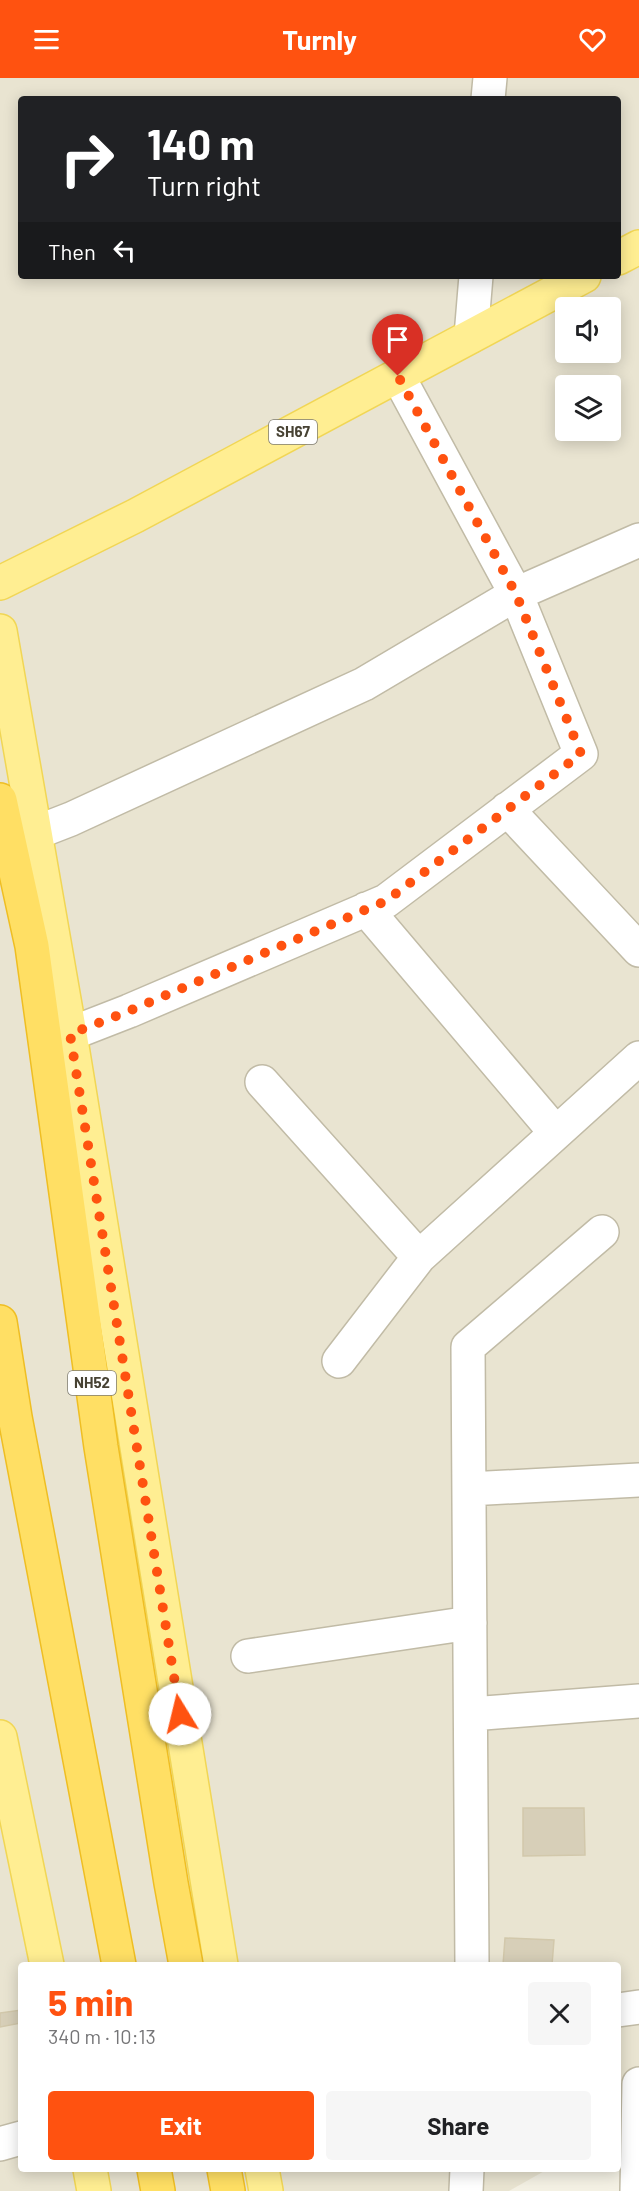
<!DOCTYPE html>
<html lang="en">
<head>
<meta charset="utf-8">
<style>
  body { margin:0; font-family:Barlow,sans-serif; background:#f6f6f6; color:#202124; height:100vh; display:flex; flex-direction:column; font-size:22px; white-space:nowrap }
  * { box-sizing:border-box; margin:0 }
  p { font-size:20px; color:#757577 }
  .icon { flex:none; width:33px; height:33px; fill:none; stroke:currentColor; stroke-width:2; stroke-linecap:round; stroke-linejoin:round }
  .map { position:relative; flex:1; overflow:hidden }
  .details { position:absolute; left:18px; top:1884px; width:603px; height:210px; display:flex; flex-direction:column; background:#fff; border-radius:6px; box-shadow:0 3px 15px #0003 }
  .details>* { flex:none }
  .top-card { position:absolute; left:18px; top:18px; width:603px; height:183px; border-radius:6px; box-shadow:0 3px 15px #0003; background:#202124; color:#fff; overflow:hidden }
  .fabs { position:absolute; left:555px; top:219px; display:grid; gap:12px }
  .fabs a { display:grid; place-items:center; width:66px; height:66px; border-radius:6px; background:#fff; box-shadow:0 3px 15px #0003; font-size:30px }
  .pin { position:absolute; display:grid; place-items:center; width:51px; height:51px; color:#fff; margin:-62px -26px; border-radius:50% 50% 50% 0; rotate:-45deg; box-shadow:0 0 6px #0007 }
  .pin .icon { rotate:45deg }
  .me { position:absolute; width:66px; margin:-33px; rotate:351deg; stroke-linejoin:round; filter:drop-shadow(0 0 4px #0008) }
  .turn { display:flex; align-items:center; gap:21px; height:126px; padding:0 30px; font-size:27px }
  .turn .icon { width:78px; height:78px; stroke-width:2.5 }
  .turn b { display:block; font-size:42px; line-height:51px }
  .then { display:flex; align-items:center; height:57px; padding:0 30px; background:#0003; gap:12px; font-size:22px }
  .round { display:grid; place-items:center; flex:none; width:63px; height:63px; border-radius:6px; background:#f6f6f6 }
  .headline { display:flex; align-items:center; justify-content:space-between; height:102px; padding:0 30px }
  h1 { font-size:36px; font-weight:700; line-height:45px; color:#ff5210 }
  .button { display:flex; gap:12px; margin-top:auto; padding:12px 30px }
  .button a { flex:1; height:69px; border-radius:6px; background:#ff5210; color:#fff; font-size:24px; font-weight:700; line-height:69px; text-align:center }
  .button a+a { background:#f6f6f6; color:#202124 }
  header { display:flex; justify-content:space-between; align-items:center; height:78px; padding:0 30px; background:#ff5210; color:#fff; font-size:27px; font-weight:700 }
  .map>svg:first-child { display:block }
  .residential { fill:#e9e4d1; fill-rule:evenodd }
  .building { fill:#d7cfb8; stroke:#d2c8ab; stroke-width:1.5 }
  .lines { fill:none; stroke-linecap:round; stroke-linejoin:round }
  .minor-casing { stroke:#c1bba6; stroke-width:36 }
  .major-casing { stroke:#f1d655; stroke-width:36 }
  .highway-casing { stroke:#efbe23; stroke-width:36 }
  .minor { stroke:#fff; stroke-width:33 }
  .major { stroke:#ffee92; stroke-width:33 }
  .highway { stroke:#ffdf64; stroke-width:33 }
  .route { stroke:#ff5210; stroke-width:10; stroke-dasharray:0 18 }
  .labels { text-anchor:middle; stroke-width:6; stroke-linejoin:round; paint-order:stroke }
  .shield { fill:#fff; stroke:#7e7b70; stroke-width:1.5 }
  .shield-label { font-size:15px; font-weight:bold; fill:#474233 }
</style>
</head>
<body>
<header><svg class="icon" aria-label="menu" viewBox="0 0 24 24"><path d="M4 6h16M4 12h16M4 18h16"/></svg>Turnly<svg class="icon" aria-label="heart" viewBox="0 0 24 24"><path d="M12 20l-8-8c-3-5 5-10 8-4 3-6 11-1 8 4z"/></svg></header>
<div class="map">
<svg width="639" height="2113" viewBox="0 0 639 2113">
  <rect width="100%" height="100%" fill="#f4f1e4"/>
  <!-- residential -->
  <path class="residential" d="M0,0H639V2040L618,2052V1887H21V2091H548L509,2113H0ZM21,21H618V198H21ZM566,230H610V274H566ZM566,308H610V352H566Z"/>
  <!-- building -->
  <path class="building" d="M523,1730H584L585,1777L523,1778Z
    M505,1860L554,1862L552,1887H503Z
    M21,1932V1945L0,1949V1935Z"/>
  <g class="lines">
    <!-- minor casing -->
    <g class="minor-casing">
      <path id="minor" d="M488,21L490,0
        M471,258L476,198
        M507,731L639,872
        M35,755L71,741L364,606L516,516L639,462
        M366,831L556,1055
        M70,956L129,933L386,823L581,676L516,516L398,298
        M262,1004L419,1179
        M339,1283L419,1179L639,980
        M469,1411L639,1402
        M248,1578L470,1545
        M471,1636L639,1623
        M472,1887L468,1269L602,1154
        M618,1932L639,1929
        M0,2066L21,2060
        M466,2113L467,2091
        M637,2113L639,2006"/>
    </g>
    <!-- major casing -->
    <g class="major-casing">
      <path id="major" d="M618,180L639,169
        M0,505L135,438L584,198
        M0,553L70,956L221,1887
        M0,1659L47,1887
        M90,2091L94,2113
        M262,2091L266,2113"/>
    </g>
    <!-- highway casing -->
    <g class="highway-casing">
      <path id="highway" d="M0,722L32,868L101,1369L171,1805L186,1887
        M0,1244L15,1339L119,1887
        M154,2091L158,2113
        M224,2091L228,2113"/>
    </g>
    <!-- minor -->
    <use href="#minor" class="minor"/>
    <!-- major -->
    <use href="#major" class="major"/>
    <!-- highway -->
    <use href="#highway" class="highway"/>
  </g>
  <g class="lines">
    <!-- route -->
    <path class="route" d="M180,1636L70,956L129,933L386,823L581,676L516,516L398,298"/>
  </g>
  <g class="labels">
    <!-- shield labels -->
    <g class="shield">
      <rect x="269" y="342" width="48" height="24" rx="4.5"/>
      <rect x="68" y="1293" width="48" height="24" rx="4.5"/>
    </g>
    <g class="shield-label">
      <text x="293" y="359">SH67</text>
      <text x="92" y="1310">NH52</text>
    </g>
  </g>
</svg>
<div class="fabs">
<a><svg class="icon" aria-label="sound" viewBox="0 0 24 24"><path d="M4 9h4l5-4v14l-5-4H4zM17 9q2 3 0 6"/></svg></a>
<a><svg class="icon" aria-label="layers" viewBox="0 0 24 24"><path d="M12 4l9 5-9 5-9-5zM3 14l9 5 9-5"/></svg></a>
</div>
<div class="pin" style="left:398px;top:298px;background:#d93025"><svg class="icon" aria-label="arrive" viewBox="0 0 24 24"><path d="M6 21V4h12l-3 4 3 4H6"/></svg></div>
<svg class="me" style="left:180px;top:1636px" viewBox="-20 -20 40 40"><circle r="19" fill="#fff"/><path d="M0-13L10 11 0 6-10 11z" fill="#ff5210"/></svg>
<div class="top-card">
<div class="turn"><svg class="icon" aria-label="right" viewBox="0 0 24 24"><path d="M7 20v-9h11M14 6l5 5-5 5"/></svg><div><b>140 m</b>Turn right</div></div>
<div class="then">Then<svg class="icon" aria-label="left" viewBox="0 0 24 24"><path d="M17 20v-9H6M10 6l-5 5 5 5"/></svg></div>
</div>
<section class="details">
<div class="headline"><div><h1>5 min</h1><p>340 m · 10:13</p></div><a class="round"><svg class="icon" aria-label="close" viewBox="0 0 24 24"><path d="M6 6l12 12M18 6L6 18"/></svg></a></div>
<div class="button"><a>Exit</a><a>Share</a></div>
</section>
</div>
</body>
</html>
